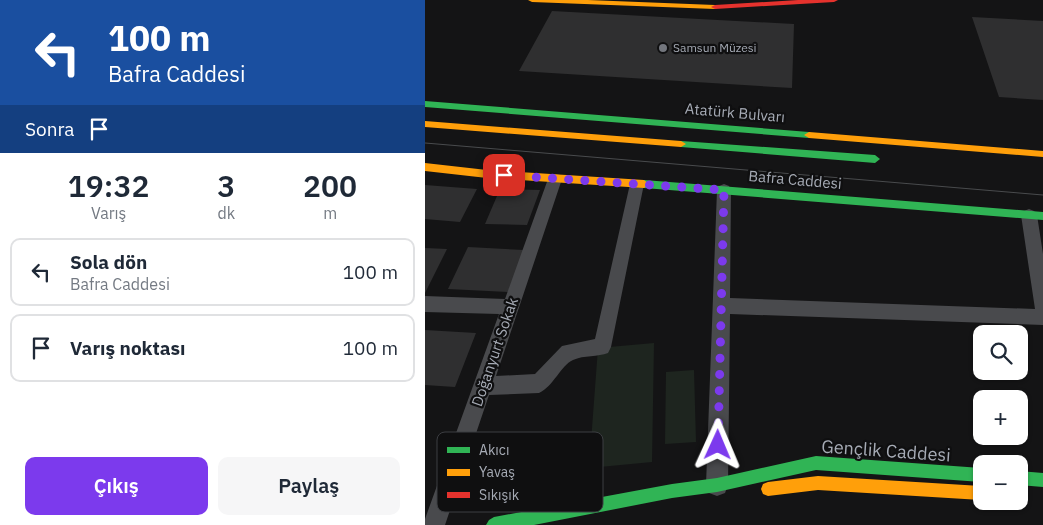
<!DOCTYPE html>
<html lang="tr">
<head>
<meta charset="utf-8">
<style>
  body { margin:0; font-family:"IBM Plex Sans",sans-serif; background:#f6f6f7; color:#1f2937; height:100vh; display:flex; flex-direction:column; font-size:19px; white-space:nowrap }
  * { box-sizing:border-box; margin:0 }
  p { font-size:16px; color:#747a83 }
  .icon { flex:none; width:28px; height:28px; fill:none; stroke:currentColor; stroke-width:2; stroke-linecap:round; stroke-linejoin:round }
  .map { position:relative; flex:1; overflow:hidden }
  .details { display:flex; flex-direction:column; background:#fff; width:425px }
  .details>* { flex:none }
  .guide { background:#1a4fa0; color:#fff; overflow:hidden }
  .fabs { position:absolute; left:548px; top:325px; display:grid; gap:10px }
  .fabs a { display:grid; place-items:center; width:55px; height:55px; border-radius:10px; background:#fff; box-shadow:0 1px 4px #0004; font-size:25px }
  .pin { position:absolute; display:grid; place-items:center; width:42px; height:42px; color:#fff; margin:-21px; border-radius:10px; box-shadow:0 2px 8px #0006 }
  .me { position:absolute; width:55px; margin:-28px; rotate:1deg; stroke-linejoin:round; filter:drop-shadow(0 0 4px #0008) }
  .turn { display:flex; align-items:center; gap:18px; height:105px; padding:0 25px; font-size:22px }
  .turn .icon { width:65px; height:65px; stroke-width:2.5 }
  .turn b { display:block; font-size:35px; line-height:42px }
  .then { display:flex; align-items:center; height:48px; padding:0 25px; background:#0003; gap:10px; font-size:19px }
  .eta { display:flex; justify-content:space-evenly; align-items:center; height:85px; text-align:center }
  .eta b { font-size:30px; font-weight:600; line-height:35px }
  .action { display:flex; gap:10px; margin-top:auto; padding:10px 25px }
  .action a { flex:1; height:58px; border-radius:10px; background:#7c3aed; color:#fff; font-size:20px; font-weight:600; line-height:58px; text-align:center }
  .action a+a { background:#f6f6f7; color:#1f2937 }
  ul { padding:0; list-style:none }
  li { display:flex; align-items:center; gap:15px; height:68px; margin:0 10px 8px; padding:0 15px; border:2px solid #e0e1e3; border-radius:10px }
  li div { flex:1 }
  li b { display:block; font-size:19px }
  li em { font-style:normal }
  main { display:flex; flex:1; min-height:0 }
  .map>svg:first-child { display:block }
  .green { fill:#1e251f }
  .building { fill:#2f2f30 }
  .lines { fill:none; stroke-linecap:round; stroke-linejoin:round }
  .street { fill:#494a4d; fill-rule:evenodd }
  .fast { fill:#30b455; fill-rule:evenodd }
  .slow { fill:#ff9f0a; fill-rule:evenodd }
  .jam { fill:#e5322d; fill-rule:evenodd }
  .tram { stroke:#494b4d; stroke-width:1 }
  .route { stroke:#7c3aed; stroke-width:9; stroke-dasharray:0 16.2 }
  .poi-dot { fill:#73767d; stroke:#0f0f10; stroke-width:2 }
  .labels { text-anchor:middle; stroke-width:4.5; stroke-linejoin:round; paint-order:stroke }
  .far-poi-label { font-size:12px; fill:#a6abb5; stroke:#0f0f10; text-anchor:start }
  .street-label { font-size:15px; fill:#a6abb5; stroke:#0f0f10 }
  .near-street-label { font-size:18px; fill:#a6abb5; stroke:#0f0f10 }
  .key { fill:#0f0f10; stroke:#3c3e42; stroke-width:1 }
  .key-label { font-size:14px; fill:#a6abb5 }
</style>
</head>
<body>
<main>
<section class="details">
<div class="guide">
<div class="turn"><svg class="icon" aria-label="left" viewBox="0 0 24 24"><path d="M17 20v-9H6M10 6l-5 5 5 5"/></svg><div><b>100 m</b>Bafra Caddesi</div></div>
<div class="then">Sonra<svg class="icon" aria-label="arrive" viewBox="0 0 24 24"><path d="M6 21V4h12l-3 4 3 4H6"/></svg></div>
</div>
<div class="eta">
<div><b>19:32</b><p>Varış</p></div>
<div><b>3</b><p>dk</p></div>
<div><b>200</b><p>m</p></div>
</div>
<ul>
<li><svg class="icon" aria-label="left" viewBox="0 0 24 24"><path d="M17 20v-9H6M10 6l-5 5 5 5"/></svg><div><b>Sola dön</b><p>Bafra Caddesi</p></div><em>100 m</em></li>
<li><svg class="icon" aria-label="arrive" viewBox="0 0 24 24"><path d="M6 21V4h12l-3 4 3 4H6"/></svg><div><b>Varış noktası</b></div><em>100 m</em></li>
</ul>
<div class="action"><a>Çıkış</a><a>Paylaş</a></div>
</section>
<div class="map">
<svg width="618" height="525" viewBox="0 0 618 525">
  <rect width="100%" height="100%" fill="#141415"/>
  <!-- green -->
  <path class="green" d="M229,343L227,462L164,468L173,348Z
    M269,370L271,442L240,444L241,372Z"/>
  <!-- building -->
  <path class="building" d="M127,11L369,24L367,88L94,71Z
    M547,17L618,21V100L574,97Z
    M0,185L52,189L35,222L0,219Z
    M75,189L115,190L102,225L60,224Z
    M43,247L99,250L83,292L23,289Z
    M0,248L22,249L0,293Z
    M0,330L51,333L30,387L0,385Z"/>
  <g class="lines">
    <!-- street -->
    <path class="street" d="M130,174L135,175L137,179L71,376L110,374L137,346L170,339L205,184L207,180H217L219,184L186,347L183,353C173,357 159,355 148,360C135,366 129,386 114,393L64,395L20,525H0V519L74,314L0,312V296L80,299L123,179L125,175Z
      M299,184L304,186L306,190L305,298L610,309L596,215L599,211L604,209L609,211L612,215L618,254V325L305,314L303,485L300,493L292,496L284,493L281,485L292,190L294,186Z"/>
    <!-- fast -->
    <path class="fast" d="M0,101L384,132L389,135L384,138L0,107Z
      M256,141L450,155L455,159L450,163L256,147L251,144Z
      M219,180L618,212V220L219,188L214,184Z
      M391,456L556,468V482L391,470L292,492L247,498L109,525H61L64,520L69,517L247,484L292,478Z
      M594,471L618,473V487L594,485Z"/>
    <!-- slow -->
    <path class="slow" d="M103,0H163L290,5L294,7L290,9L107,2Z
      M0,121L256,141L261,144L256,147L0,127Z
      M384,132L618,151V157L384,138L379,135Z
      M0,163L62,170L219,180L224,184L219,188L62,178L0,171Z
      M393,476L556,486V500L393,490L343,496L338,494L336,489L338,484L343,482Z"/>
    <!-- jam -->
    <path class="jam" d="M373,0H413L409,2L290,9L286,7L290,5Z"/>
    <!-- tram -->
    <path class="tram" d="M0,143L618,195"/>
  </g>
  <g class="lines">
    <!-- route -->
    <path class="route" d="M79,175L299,190L293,445"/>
  </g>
  <!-- markers -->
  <circle class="poi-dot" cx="238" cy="48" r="5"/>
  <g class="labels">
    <!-- far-poi labels -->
    <g class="far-poi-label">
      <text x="248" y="52">Samsun Müzesi</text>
    </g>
    <!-- street labels -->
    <g class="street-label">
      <text transform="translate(310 113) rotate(5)" y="5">Atatürk Bulvarı</text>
      <text transform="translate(370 180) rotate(5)" y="5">Bafra Caddesi</text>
      <text transform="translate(70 352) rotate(-71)" y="5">Doğanyurt Sokak</text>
    </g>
    <!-- near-street labels -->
    <g class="near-street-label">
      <text transform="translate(461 451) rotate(4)" y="6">Gençlik Caddesi</text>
    </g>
  </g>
  <!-- legend -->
  <rect x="12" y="432" width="166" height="80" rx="8" class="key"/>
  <rect x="22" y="447" width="23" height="6" fill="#30b455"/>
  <rect x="22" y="469" width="23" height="7" fill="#ff9f0a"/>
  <rect x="22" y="492" width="23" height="6" fill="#e5322d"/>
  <g class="key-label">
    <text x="54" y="455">Akıcı</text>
    <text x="54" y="477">Yavaş</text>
    <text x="54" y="500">Sıkışık</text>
  </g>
</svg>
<div class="fabs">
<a><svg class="icon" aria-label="search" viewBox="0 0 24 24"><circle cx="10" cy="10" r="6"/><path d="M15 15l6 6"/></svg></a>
<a>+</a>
<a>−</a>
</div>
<div class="pin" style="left:79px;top:175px;background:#d93025"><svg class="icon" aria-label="arrive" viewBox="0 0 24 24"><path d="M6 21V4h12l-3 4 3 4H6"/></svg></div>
<svg class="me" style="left:293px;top:445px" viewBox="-20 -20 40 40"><path d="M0-17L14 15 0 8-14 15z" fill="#7c3aed" stroke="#fff" stroke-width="4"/></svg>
</div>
</main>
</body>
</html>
